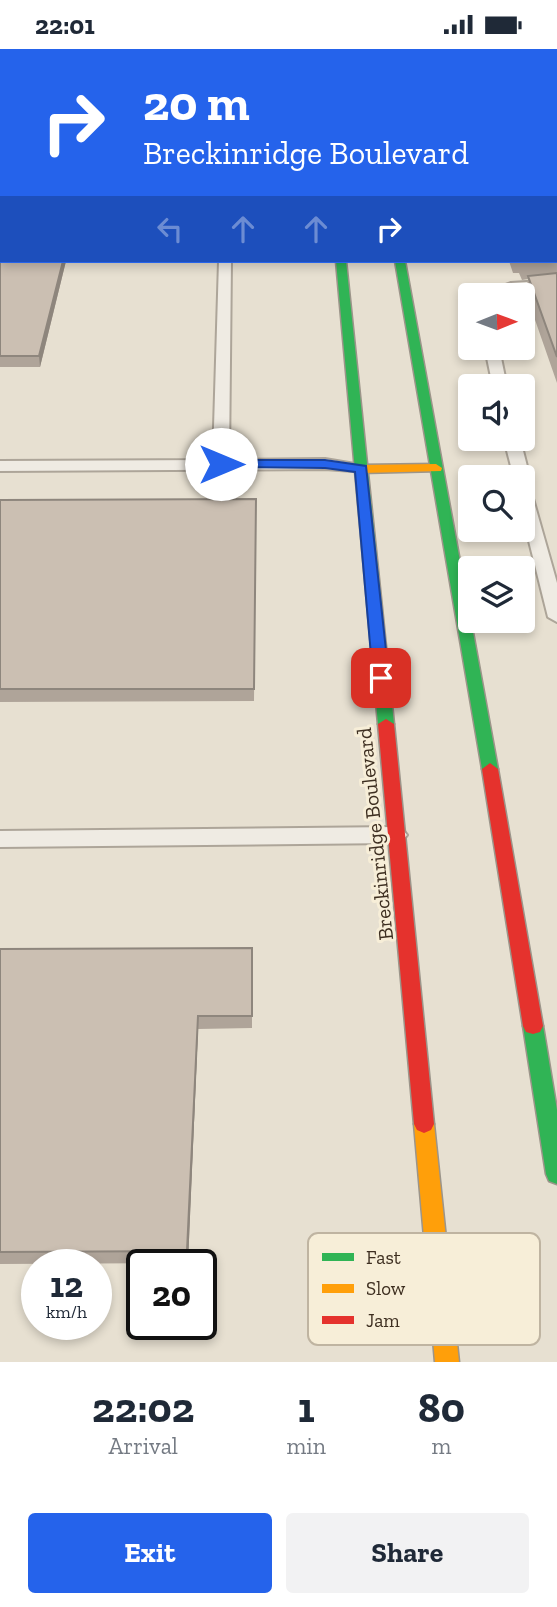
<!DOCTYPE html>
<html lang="en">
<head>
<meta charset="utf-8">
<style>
  body { margin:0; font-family:"Zilla Slab",serif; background:#f2f2f3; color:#1f2937; height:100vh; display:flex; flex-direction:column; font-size:26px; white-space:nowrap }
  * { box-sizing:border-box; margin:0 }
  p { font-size:23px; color:#747a83 }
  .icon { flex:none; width:38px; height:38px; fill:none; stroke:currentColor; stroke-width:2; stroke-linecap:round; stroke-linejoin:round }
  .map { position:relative; height:1313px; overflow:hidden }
  .side { display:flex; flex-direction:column; background:#fff; flex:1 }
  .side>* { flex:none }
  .top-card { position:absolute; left:0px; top:0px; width:558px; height:214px; box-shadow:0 4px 10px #0003; background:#2563eb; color:#fff; overflow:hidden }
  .needle { width:46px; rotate:89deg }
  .buttons { position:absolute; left:458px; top:234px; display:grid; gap:14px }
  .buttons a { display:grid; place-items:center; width:77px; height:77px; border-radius:7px; background:#fff; box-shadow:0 4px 10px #0003; font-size:35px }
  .speed { position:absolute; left:21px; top:1200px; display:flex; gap:14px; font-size:35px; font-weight:700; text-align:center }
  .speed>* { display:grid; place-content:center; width:91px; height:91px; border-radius:50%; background:#fff; box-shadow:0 4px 10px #0003; line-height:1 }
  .speed small { font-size:18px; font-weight:400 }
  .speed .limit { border:4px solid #111; border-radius:10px; background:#fff; color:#111 }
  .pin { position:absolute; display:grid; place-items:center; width:60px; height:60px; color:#fff; margin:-30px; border-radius:14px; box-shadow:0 4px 10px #0006 }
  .me { position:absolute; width:77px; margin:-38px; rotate:90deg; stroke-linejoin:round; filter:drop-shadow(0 0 5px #0008) }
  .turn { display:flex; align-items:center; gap:24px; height:147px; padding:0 28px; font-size:32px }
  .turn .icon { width:91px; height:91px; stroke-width:2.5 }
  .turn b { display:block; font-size:49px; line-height:60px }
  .lanes { display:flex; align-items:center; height:66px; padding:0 28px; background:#0003; justify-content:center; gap:35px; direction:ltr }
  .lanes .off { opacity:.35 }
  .eta { display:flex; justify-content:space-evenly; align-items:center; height:119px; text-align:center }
  .eta b { font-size:42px; font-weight:700; line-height:49px }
  .primary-button { display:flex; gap:14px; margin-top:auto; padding:14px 28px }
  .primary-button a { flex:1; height:80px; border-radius:7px; background:#2563eb; color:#fff; font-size:28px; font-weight:700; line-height:80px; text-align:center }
  .primary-button a+a { background:#f2f2f3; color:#1f2937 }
  .status { display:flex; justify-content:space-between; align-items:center; height:49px; padding:0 35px; background:#fff; direction:ltr }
  .status svg { height:19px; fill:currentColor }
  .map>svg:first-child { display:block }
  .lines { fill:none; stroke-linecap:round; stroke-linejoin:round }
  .lane-casing { stroke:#ada599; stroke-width:4 }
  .fast-casing { stroke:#9c958a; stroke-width:3 }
  .slow-casing { stroke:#9c958a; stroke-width:3 }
  .jam-casing { stroke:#9c958a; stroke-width:3 }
  .lane { fill:#efebe3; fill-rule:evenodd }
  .fast { fill:#30b455; fill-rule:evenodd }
  .slow { fill:#ff9f0a; fill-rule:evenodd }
  .jam { fill:#e5322d; fill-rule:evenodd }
  .wall { fill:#afa499 }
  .shaded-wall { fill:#8e867d }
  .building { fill:#cbbfb2; stroke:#8e867d; stroke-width:2 }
  .route { fill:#2563eb; stroke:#184099; stroke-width:2 }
  .labels { text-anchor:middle; stroke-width:6; stroke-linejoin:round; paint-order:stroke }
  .street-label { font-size:21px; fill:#3d2e20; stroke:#f7eed8 }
  .key { fill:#f7eed8; stroke:#bfb4a1; stroke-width:2 }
  .key-label { font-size:19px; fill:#3d2e20 }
</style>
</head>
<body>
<div class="status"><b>22:01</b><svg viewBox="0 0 49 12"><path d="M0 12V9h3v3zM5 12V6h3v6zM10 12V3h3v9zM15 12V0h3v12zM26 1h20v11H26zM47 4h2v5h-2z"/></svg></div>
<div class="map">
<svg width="557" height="1313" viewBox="0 0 557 1313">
  <rect width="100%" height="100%" fill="#e7e0d1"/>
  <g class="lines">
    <!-- lane casing -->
    <g class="lane-casing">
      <path id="lane" d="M127,0H181L183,2H125Z
        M219,212H231L229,411L325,410L367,417L369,420L367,423L325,420L0,422V412L213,411Z
        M557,231V239L475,247L511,234Z
        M485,299H499L507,338H493Z
        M504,390H520L530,429L528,432L557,534V573L548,568L523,468V429H514Z
        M396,778L403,781L407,786L403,791L396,794L0,798V782Z"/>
    </g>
    <!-- fast casing -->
    <g class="fast-casing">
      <path id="fast" d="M317,0H325V2H317Z
        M358,0H366V2H358Z
        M336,212H346L394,675L386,680L378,675Z
        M395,212H405L498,720L490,726L482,720Z
        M533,969L540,971L543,977L557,1061V1135L549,1132L546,1125L523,977L526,971Z"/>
    </g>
    <!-- slow casing -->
    <g class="slow-casing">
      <path id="slow" d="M436,415L442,419L441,422L361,424L355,420L361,416Z
        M424,1066L431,1069L434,1075L459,1313H435L414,1075L417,1069Z"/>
    </g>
    <!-- jam casing -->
    <g class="jam-casing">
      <path id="jam" d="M386,670L394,675L434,1075L431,1081L424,1084L417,1081L414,1075L378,675Z
        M490,714L498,720L543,977L540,983L533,985L526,983L523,977L482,720Z"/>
    </g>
    <!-- lane -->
    <use href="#lane" class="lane"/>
    <!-- fast -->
    <use href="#fast" class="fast"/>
    <!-- slow -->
    <use href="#slow" class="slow"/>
    <!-- jam -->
    <use href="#jam" class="jam"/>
  </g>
  <!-- wall -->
  <path class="wall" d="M0,38L66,212L40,318H0Z
    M556,170H557V334L526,245L528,230L522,231L519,224H513L509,212H556Z
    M256,450L254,652L0,653V451Z
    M252,899V979L198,980L188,1214L0,1215V900Z"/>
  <!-- shaded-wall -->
  <path class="shaded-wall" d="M63,212H66L40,318L39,307Z
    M198,967V980L188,1214L187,1202Z"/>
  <!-- building -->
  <path class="building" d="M0,0H116L115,2H2V10H0Z
    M0,20H2V29H0Z
    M0,38H2V212H63L39,307H0Z
    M556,170H557L556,211Z
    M523,212H547L524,213Z
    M557,224V308L528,227Z
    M256,450L254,640H0V451Z
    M252,899V967H198L187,1202L0,1203V900Z"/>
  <!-- route -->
  <path class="route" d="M221,411H325L366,417L389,629L386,633L381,634L373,629L355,423L325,419L216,418L215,415Z"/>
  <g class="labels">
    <!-- street labels -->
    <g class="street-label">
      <text transform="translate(375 785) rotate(-96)" y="7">Breckinridge Boulevard</text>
    </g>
  </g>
  <!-- legend -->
  <rect x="308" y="1184" width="232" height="112" rx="10" class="key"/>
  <rect x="322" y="1204" width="32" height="8" fill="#30b455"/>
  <rect x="322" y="1235" width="32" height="9" fill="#ff9f0a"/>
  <rect x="322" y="1267" width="32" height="8" fill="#e5322d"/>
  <g class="key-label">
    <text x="366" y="1215">Fast</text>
    <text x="366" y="1246">Slow</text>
    <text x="366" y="1278">Jam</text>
  </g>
</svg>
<div class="buttons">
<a><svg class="needle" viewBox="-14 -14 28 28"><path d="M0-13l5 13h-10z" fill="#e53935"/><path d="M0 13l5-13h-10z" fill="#747a83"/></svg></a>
<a><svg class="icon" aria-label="sound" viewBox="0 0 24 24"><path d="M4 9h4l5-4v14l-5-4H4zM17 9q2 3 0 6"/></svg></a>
<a><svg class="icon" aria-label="search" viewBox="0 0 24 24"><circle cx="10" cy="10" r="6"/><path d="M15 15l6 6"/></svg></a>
<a><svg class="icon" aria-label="layers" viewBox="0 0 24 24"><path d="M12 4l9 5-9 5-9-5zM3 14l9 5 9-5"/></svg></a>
</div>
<div class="speed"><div>12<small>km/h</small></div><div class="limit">20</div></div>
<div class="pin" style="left:381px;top:629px;background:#d93025"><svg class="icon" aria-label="arrive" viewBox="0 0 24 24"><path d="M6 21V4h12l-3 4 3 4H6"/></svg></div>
<svg class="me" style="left:221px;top:415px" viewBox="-20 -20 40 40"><circle r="19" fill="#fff"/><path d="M0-13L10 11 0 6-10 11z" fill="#2563eb"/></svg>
<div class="top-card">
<div class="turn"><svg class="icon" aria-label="right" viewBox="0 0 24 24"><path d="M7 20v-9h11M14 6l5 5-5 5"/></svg><div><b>20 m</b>Breckinridge Boulevard</div></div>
<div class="lanes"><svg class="icon off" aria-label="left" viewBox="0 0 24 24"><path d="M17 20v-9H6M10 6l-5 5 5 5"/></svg><svg class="icon off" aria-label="ahead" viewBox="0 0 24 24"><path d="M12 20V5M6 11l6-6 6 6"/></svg><svg class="icon off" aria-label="ahead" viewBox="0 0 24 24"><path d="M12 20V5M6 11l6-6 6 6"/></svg><svg class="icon" aria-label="right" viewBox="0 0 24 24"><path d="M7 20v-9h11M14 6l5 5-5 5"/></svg></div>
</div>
</div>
<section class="side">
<div class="eta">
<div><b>22:02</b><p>Arrival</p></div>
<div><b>1</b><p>min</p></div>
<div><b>80</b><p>m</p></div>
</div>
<div class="primary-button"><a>Exit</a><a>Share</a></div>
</section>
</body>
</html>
